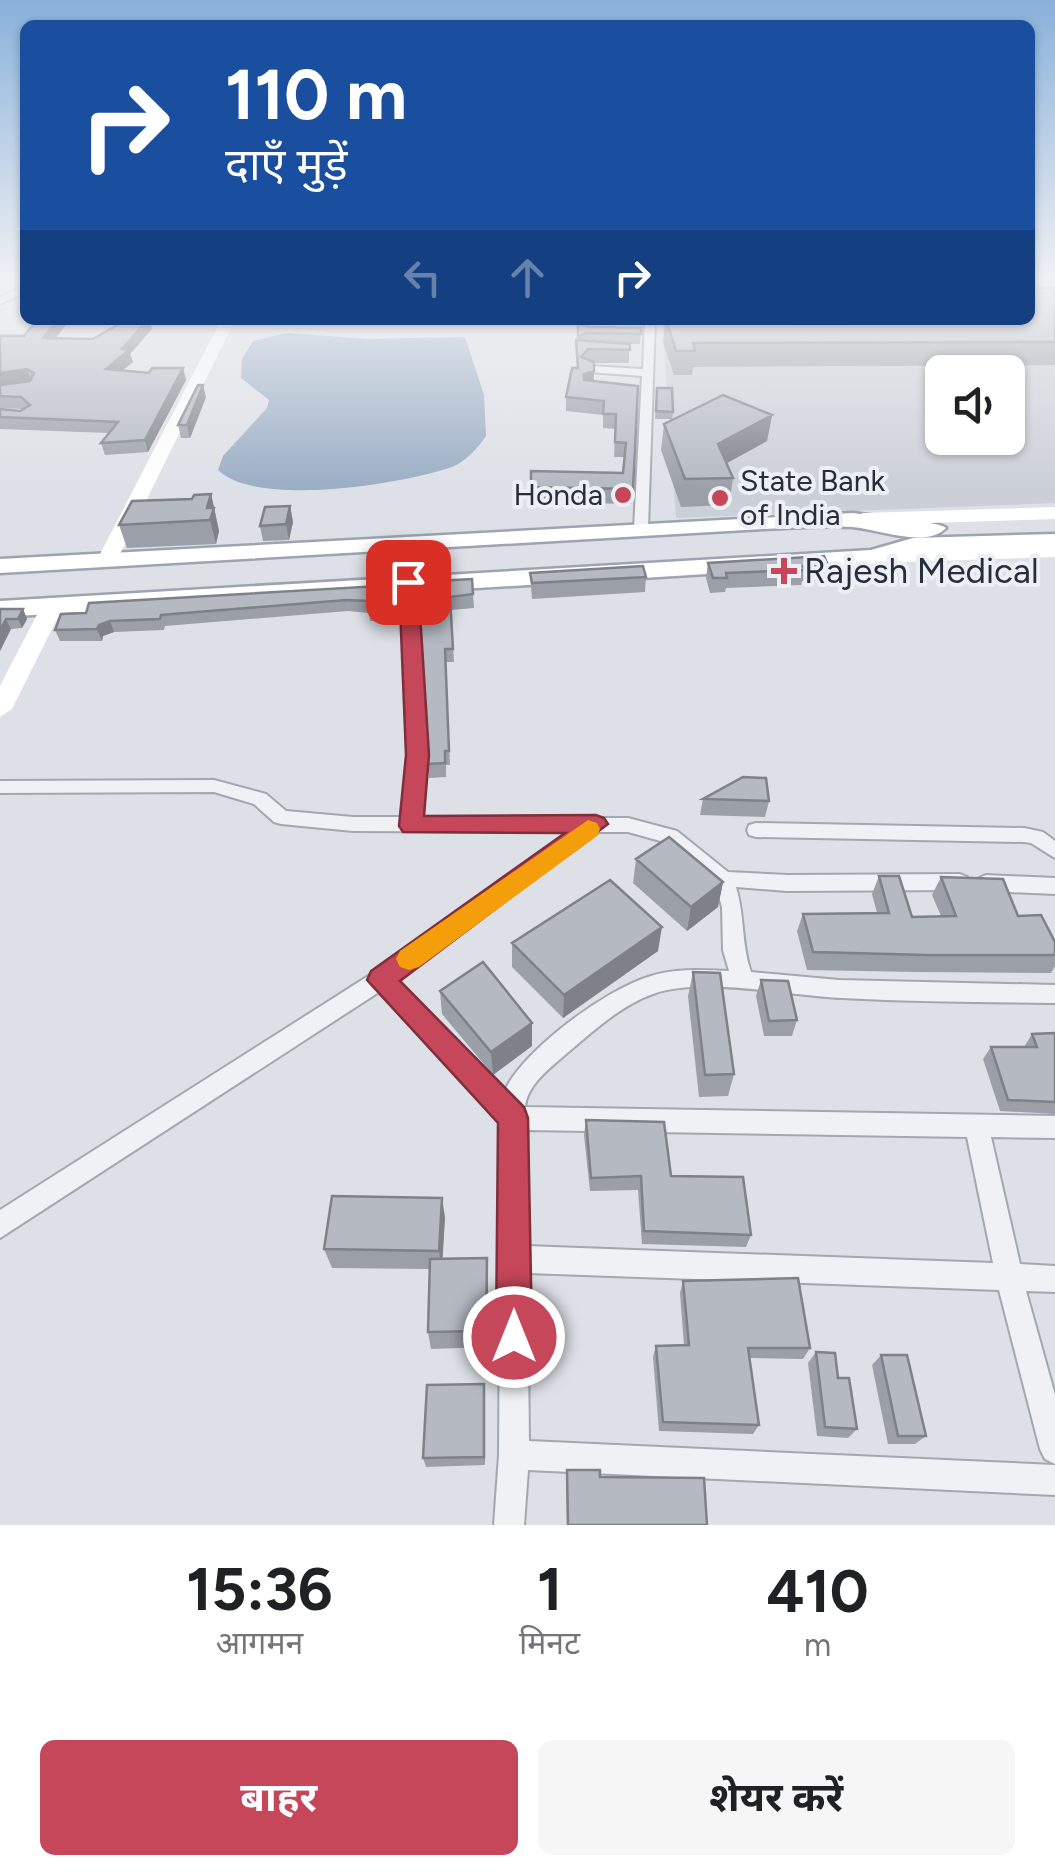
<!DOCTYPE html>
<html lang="hi">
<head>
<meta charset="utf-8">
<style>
  body { margin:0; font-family:Figtree,"Noto Sans Devanagari",sans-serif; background:#f6f6f6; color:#202124; height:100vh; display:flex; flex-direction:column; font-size:38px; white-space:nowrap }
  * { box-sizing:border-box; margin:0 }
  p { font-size:32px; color:#757577 }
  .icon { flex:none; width:55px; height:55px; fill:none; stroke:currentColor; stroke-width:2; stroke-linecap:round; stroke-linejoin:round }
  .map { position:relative; height:1525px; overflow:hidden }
  .drawer { display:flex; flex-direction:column; background:#fff; flex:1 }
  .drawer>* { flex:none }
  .guide { position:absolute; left:20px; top:20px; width:1015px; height:305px; border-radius:15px; box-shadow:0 2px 8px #0004; background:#1a4fa0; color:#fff; overflow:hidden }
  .buttons { position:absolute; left:925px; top:355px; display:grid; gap:20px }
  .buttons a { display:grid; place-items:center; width:100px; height:100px; border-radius:15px; background:#fff; box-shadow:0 2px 8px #0004; font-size:50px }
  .pin { position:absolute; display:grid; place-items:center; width:85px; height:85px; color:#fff; margin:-42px; border-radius:20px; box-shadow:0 5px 15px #0006 }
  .me { position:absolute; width:110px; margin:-55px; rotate:0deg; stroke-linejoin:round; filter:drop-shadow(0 0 8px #0008) }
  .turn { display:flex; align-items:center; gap:35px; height:210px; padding:0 40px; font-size:45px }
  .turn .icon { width:130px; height:130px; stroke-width:2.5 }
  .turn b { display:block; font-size:70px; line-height:85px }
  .lanes { display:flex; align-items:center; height:95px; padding:0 40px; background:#0003; justify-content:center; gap:50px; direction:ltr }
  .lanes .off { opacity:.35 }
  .eta { display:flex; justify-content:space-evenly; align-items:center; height:170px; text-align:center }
  .eta b { font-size:60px; font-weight:700; line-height:70px }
  .action { display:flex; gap:20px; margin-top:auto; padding:20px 40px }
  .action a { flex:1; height:115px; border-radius:15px; background:#c54759; color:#fff; font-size:40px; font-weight:700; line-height:115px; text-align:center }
  .action a+a { background:#f6f6f6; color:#202124 }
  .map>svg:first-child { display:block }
  .built { fill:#cbcfd7; fill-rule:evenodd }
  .water { fill:#99adc4 }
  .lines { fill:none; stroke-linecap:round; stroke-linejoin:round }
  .street-casing { stroke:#a3a7af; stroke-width:4 }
  .primary-casing { stroke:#9da4b1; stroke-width:5 }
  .street { fill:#eff1f4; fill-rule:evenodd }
  .secondary { fill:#fff; fill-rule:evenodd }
  .primary { fill:#fff; fill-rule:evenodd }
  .wall { fill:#9b9fa7 }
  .shaded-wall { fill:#7e8288 }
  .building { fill:#b4b9c2; stroke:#7e8288; stroke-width:2.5 }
  .route { fill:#c54759; stroke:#802e3a; stroke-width:2.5 }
  .slow { fill:#f59e0b }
  .poi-dot { fill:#c54759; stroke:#eceff4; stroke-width:4 }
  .labels { text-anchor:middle; stroke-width:8; stroke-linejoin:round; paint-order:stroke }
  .far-poi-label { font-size:30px; fill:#272e3b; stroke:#eceff4; text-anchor:start }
  .poi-label { font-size:35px; fill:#272e3b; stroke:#eceff4; text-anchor:start }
</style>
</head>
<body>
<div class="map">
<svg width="1055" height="1525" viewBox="0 0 1055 1525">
  <rect width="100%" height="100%" fill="#dde0e6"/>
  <!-- built -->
  <path class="built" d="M1030,278H1055V503L676,518L662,320H1030ZM942,372H1008V438H942Z"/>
  <!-- water -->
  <path class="water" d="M286,333L369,339L465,337L484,395L486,436C478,448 465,462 452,467C402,484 257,508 218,470L223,456L267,408L269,400L241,378L242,359L253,341Z"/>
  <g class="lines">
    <!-- street casing -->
    <g class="street-casing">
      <path id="street" d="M25,286V293L0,304V297Z
        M645,320H655L648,528L641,532L634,528L642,376L589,372L584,369L589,366L643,369Z
        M408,578L415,582L427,755L421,817L628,818L677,831L728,872L787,875L960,874L967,877L970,882L967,887L960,890L787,891L736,887C745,916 741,944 751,972L839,980L1055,985V1003C984,1002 913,1002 842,998C788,996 703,976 653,994C621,1005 591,1033 566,1054C550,1068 527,1085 525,1107L1055,1116V1138L991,1137L1020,1264L1055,1266V1292L1026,1291L1055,1395V1464L1045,1459L1040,1449L999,1290L527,1273L529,1441L1055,1465V1495L528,1470L524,1525H494L499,1455L501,1122L379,992L0,1238V1210L373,973L572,832L353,831L281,824L274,822L254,804L214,792L0,793V781L214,780L266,794L286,811L353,817H403L409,755L401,582ZM599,832H628L664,842L715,883L722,907L723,950L729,971C703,970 676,968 651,976C606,989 523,1050 504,1092L396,980ZM525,1130L967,1137L993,1263L526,1246Z
        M756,823L1024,828L1043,832L1055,841V858L1031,843L1024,842L756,837L749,835L747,830L749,825Z
        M986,875L1055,878V894L986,891L979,888L976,883L979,878Z"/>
    </g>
    <!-- primary casing -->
    <g class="primary-casing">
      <path id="primary" d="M853,513C871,516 939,521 946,528C925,549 879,529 852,527C823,525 792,528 763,529L0,573V559Z
        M1055,534V548L915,552L873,564L0,617V601L871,550L913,538Z"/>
    </g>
    <!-- street -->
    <use href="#street" class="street"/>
    <!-- secondary -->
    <path class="secondary" d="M221,320H235L117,560L114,564H100L97,560Z
      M1055,507V519L863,525L854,519L863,513Z
      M1055,545V557L873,563L863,557L873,551Z
      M53,599L64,605L12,709L0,717V686L42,605Z"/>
    <!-- primary -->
    <use href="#primary" class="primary"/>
  </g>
  <!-- wall -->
  <path class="wall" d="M1055,288V365L693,367L692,375H674L663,342L665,320L796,324H837L838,320H1030Z
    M126,320H150L152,329L130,354L133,362L122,371L149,373L183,368L186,380L148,452L105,455L101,443L108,433L0,429V409L20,411L23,409L0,408V336H24L68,322L56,338L93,339Z
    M591,320H642L641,325L591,324Z
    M578,323L589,327L641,328L640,344H629V363H594V381L638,386L632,504L531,502V471L623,473L625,457H614L615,429L603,428V415L566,411V397L577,368Z
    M657,388L673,412L672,419H655Z
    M206,397L190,438H181L178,425Z
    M772,415L767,441L727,463L733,478L729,505L681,507L661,450L664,424Z
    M211,494L219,531L216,544L127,548L119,525L192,499Z
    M290,506L293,522L289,540L263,541L260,526Z
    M708,563L828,565L825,580L802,581L801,585L726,588L725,592L710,593L706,578Z
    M530,573L646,577L645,592L532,599Z
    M472,579L474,608L451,610L454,662H446L450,765H446V777L429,778L418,582Z
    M397,585L399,611L389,612L388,621H370L369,613L348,611L165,626L164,630L114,632L103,636L102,641H60L55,630L86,613Z
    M0,609H23L27,619L22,628L11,629L0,651Z
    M703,799L769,801L765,817L700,815Z
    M636,859L723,882L718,907L687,931L633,883Z
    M879,876L912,917L941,916L932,895L941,877L1018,916L1055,942V966L1051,973L917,972L807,970L797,931L803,914L877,913L872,894Z
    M512,943L658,951L563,1018L512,967Z
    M693,972L734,1074L728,1096L699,1097L688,996Z
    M761,980L797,1020L792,1036H764L756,996Z
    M440,991L532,1023V1046L493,1075L442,1014Z
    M1055,1033V1114L1000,1111L983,1059L991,1047H1024L1032,1034Z
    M586,1120L671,1176L751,1235L746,1247L642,1244L638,1190L590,1191L584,1135Z
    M445,1217L442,1259L488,1276V1347L431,1349L428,1332L430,1269L332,1268L324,1249Z
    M683,1281L810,1348L803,1359L750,1358L759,1425L753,1434L659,1431L653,1357L656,1346L684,1345L680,1293Z
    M816,1352L838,1378L857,1429L848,1438L817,1436L808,1363Z
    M881,1355L926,1436L915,1444H888L872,1365Z
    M484,1384L485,1465L426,1467L423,1458Z
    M567,1470L600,1477L707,1525H567L566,1480Z"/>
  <!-- shaded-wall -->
  <path class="shaded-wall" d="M57,320H67L68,322L47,349L43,338Z
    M147,320H150L152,329L130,354L133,362L109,381L106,369Z
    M183,368L186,380L148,452L145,440Z
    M27,369L31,380L0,385V373Z
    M594,371L593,384L583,388L584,374Z
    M203,385L206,397L190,438L187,425Z
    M772,415L767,441L714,470L718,444Z
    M211,494L219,531L216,544L207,508Z
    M290,506L293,522L289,540L286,524Z
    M23,609L27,619L22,628L18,619Z
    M6,619L11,629L0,651V631Z
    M110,621L114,632L103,636L102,641L97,629L99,625Z
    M723,882L718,907L687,931L691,907Z
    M662,927L658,951L563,1018L564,995Z
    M532,1023V1046L493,1075L491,1052Z
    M442,1198L445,1217L442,1269L439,1251Z
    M487,1258L488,1276V1347L486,1331Z
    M484,1384L485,1394V1465L484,1457Z"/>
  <!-- building -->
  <path class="building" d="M1030,288H1055V342L693,343L695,351H676L666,320H740L741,324L794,320L796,324H841L838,320H1030Z
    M37,320H57L43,338L93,339L126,320H147L122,349L129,350L106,369L149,373L152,368H183L145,440L101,443L118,422L0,417V409L20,411L30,405L21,397L0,396V385L30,381L34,373L27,369L0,373V336H24Z
    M578,323L589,327L641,328V334L586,333L578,337Z
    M576,340L630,344V350L588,349L581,357L594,362V371L584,374V380L638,386L633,489L531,487V471L623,473L626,443L615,442L616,414H603L604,401L566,397L572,368H578Z
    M198,385H203L187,425H178Z
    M657,388H672L673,412L656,411Z
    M723,395L772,415L718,444L733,478L685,479L664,424Z
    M211,494L207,508H214L210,520L119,525L132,501L192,499L194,495Z
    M290,506L286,524L260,526L265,507Z
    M824,556L828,565L803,566L804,570L726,573L727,578H713L708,563Z
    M643,566L646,577L532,583L530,573Z
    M472,579L473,594L450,597L453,649H445L449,751H445V763L427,764L418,582Z
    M397,585V600H387V609L369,610V601L346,600L161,615L160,619L110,621L99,625L97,629L55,630L61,614L86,613L89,603Z
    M0,609H23L18,619H6L0,631Z
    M743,777L766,778L769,801L703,799Z
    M669,837L723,882L691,907L636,859Z
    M879,876H899L912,917L956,916L941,877L1003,879L1018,916L1041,915L1055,942V955H926L813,952L803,914L889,913Z
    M610,880L662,927L564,995L512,943Z
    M483,962L532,1023L491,1052L440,991Z
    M693,972L720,973L734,1074L705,1075Z
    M761,980L788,981L797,1020L769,1021Z
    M1055,1033V1102L1008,1100L991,1047H1037L1032,1034Z
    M586,1120L664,1122L671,1176L743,1177L751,1235L644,1231L641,1176L591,1178Z
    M332,1196L442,1198L439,1251L324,1249Z
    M487,1258L486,1331L428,1332L430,1259Z
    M798,1278L810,1348H748L759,1425L663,1422L656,1346L689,1345L683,1281Z
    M816,1352L835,1353L838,1378H849L857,1429L825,1427Z
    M881,1355H907L926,1436H898Z
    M484,1384V1457L423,1458L427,1385Z
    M567,1470H600V1477L704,1478L707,1525H568Z"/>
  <!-- sky -->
  <linearGradient id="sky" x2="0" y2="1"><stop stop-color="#88b1da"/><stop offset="0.57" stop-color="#f0f1f4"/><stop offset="1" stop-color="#f0f1f4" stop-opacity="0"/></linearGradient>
  <rect width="1055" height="491" fill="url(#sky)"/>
  <!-- route -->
  <path class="route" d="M408,577L418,582L429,755L424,816L596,815L604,818L608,824L400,981L524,1107L528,1118L532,1337L527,1350L514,1355L501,1350L496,1337L498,1123L367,980L371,971L565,833L403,832L399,826L406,755L399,582Z"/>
  <!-- slow -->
  <path class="slow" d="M588,820L597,823L600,829L597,836L419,967L409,970L400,967L396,959L400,951Z"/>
  <!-- markers -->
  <g class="poi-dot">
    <circle cx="623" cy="495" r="10"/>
    <circle cx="720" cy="498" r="10"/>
    <path d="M779 556h10v10h10v10h-10v10h-10v-10h-10v-10h10z"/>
  </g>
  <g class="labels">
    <!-- far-poi labels -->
    <g class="far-poi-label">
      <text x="740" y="491">State Bank<tspan x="740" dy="34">of India</tspan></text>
      <text x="603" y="505" text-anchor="end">Honda</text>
    </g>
    <!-- poi labels -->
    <g class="poi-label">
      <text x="804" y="583">Rajesh Medical</text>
    </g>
  </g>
</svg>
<div class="buttons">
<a><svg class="icon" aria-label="sound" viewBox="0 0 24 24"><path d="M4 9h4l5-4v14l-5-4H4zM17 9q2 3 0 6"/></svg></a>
</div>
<div class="pin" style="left:408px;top:582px;background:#d93025"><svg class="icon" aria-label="arrive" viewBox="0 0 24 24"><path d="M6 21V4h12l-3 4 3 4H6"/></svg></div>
<svg class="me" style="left:514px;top:1337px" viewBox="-20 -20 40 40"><circle r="17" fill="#c54759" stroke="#fff" stroke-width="3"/><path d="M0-11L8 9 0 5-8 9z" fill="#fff"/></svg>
<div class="guide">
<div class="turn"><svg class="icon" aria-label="right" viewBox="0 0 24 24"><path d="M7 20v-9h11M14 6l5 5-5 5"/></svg><div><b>110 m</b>दाएँ मुड़ें</div></div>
<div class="lanes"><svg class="icon off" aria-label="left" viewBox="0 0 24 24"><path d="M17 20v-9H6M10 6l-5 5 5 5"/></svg><svg class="icon off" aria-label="ahead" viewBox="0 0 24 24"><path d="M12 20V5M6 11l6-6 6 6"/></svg><svg class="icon" aria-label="right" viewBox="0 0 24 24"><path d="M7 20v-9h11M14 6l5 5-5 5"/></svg></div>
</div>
</div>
<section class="drawer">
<div class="eta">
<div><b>15:36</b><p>आगमन</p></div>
<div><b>1</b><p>मिनट</p></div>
<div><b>410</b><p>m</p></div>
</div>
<div class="action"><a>बाहर</a><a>शेयर करें</a></div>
</section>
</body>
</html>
